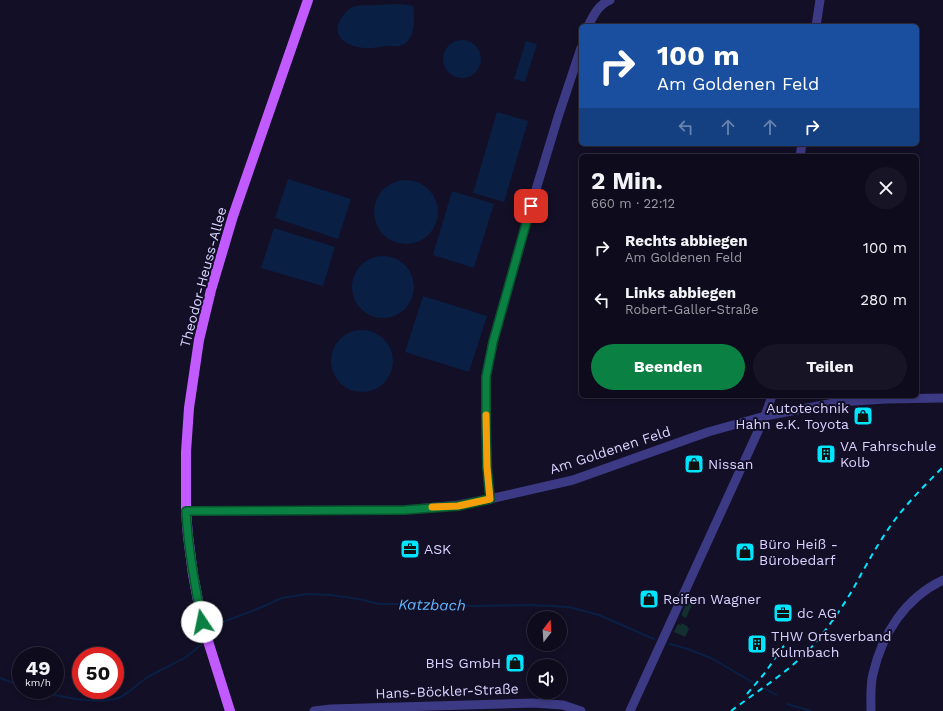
<!DOCTYPE html>
<html lang="de">
<head>
<meta charset="utf-8">
<style>
  body { margin:0; font-family:"Work Sans",sans-serif; background:#171425; color:#f1f3f6; height:100vh; display:flex; flex-direction:column; font-size:15px; white-space:nowrap }
  * { box-sizing:border-box; margin:0 }
  p { font-size:13px; color:#9b9ba3 }
  .icon { flex:none; width:22px; height:22px; fill:none; stroke:currentColor; stroke-width:2; stroke-linecap:round; stroke-linejoin:round }
  .map { position:relative; flex:1; overflow:hidden }
  .sheet { position:absolute; left:579px; top:154px; width:340px; height:244px; display:flex; flex-direction:column; background:#0e0b1c; border-radius:6px; box-shadow:0 2px 6px #0003,0 0 0 1px #2e2b3b }
  .sheet>* { flex:none }
  .top-card { position:absolute; left:579px; top:24px; width:340px; height:122px; border-radius:6px; box-shadow:0 2px 6px #0003,0 0 0 1px #2e2b3b; background:#1a4fa0; color:#fff; overflow:hidden }
  .needle { width:26px; rotate:17deg }
  .controls { position:absolute; left:527px; top:611px; display:grid; gap:8px }
  .controls a { display:grid; place-items:center; width:40px; height:40px; border-radius:50%; background:#0e0b1c; box-shadow:0 2px 6px #0003,0 0 0 1px #2e2b3b; font-size:20px }
  .speed { position:absolute; left:12px; top:647px; display:flex; gap:8px; font-size:20px; font-weight:700; text-align:center }
  .speed>* { display:grid; place-content:center; width:52px; height:52px; border-radius:50%; background:#0e0b1c; box-shadow:0 2px 6px #0003,0 0 0 1px #2e2b3b; line-height:1 }
  .speed small { font-size:10px; font-weight:400 }
  .speed .limit { border:6px solid #d22; background:#fff; color:#111 }
  .pin { position:absolute; display:grid; place-items:center; width:34px; height:34px; color:#fff; margin:-17px; border-radius:8px; box-shadow:0 2px 6px #0006 }
  .me { position:absolute; width:44px; margin:-22px; rotate:349deg; stroke-linejoin:round; filter:drop-shadow(0 0 3px #0008) }
  .turn { display:flex; align-items:center; gap:14px; height:84px; padding:0 12px; font-size:18px }
  .turn .icon { width:52px; height:52px; stroke-width:2.5 }
  .turn b { display:block; font-size:28px; line-height:34px }
  .lanes { display:flex; align-items:center; height:38px; padding:0 12px; background:#0003; justify-content:center; gap:20px; direction:ltr }
  .lanes .off { opacity:.35 }
  .round { display:grid; place-items:center; flex:none; width:42px; height:42px; border-radius:21px; background:#171425 }
  .headline { display:flex; align-items:center; justify-content:space-between; height:68px; padding:0 12px }
  h1 { font-size:24px; font-weight:700; line-height:30px }
  .primary-button { display:flex; gap:8px; margin-top:auto; padding:8px 12px }
  .primary-button a { flex:1; height:46px; border-radius:24px; background:#0b8043; color:#fff; font-size:16px; font-weight:700; line-height:46px; text-align:center }
  .primary-button a+a { background:#171425; color:#f1f3f6 }
  ul { padding:0; list-style:none }
  li { display:flex; align-items:center; gap:12px; height:52px; padding:0 12px }
  li div { flex:1 }
  li b { display:block; font-size:15px }
  li em { font-style:normal }
  .map>svg:first-child { display:block }
  .green { fill:#12302f }
  .water { fill:#0a1f44 }
  .lines { fill:none; stroke-linecap:round; stroke-linejoin:round }
  .stream { stroke:#0a1f44; stroke-width:2 }
  .minor { stroke:#3d3a85; stroke-width:9 }
  .major { stroke:#c25bff; stroke-width:10 }
  .rail { stroke:#00e5ff; stroke-width:2; stroke-dasharray:6 5; stroke-linecap:butt }
  .route-casing { stroke:#07532c; stroke-width:10 }
  .route { stroke:#0b8043; stroke-width:7 }
  .slow { stroke:#f59e0b; stroke-width:7 }
  .labels { text-anchor:middle; stroke-width:4; stroke-linejoin:round; paint-order:stroke }
  .street-label { font-size:14px; fill:#d9d4ff; stroke:#130f26 }
  .poi-label { font-size:14px; fill:#d9d4ff; stroke:#130f26; text-anchor:start }
  .water-label { font-size:15px; font-style:italic; fill:#62b6ff; stroke:#130f26 }
</style>
</head>
<body>
<div class="map">
<svg width="943" height="711" viewBox="0 0 943 711">
  <rect width="100%" height="100%" fill="#130f26"/>
  <!-- green -->
  <path class="green" d="M690,596L695,598L686,618L682,616V613Z
    M681,623L687,626L689,629L685,637L674,632L678,624L681,625Z"/>
  <!-- water -->
  <path class="water" d="M398,4L409,5L413,6C415,19 416,45 397,46C393,47 389,45 385,46C378,47 371,49 364,48C346,47 329,35 342,17C345,13 348,9 353,7C360,4 369,6 377,5C384,5 391,4 398,4Z
    M443 59a19 19 0 1 1 38 0a19 19 0 1 1-38 0Z
    M526,41L537,44L525,82L514,79Z
    M497,112L528,121L504,202L473,193Z
    M288,179L351,199L338,239L275,218Z
    M374 212a32 32 0 1 1 64 0a32 32 0 1 1-64 0Z
    M452,191L494,204L474,268L433,255Z
    M274,228L335,247L323,286L261,268Z
    M352 287a31 31 0 1 1 62 0a31 31 0 1 1-62 0Z
    M423,296L487,316L469,372L405,352Z
    M331 361a31 31 0 1 1 62 0a31 31 0 1 1-62 0Z"/>
  <g class="lines">
    <!-- stream -->
    <path class="stream" d="M214,633L223,622L255,610L282,598L306,594L331,595L359,599L379,604H432L475,606L531,605L569,607L599,615L654,639
      M670,644L688,649L713,659L752,682
      M0,678L21,686
      M766,689L776,695
      M33,690C55,695 97,706 118,698C129,694 138,683 148,677C160,670 174,664 186,657C191,653 196,649 201,645
      M787,704L811,711"/>
    <!-- minor -->
    <path class="minor" d="M588,26C593,16 599,4 610,0
      M816,26L820,0
      M800,156L802,144
      M490,499L487,467L486,421V377L493,342L531,206L558,117L581,48
      M186,511L405,510L458,505L490,499L573,480L708,432L765,416L839,402L885,399L943,398
      M314,711L331,709L533,703L563,705L581,711
      M630,711L765,416L772,396
      M871,711C871,699 870,685 873,674C882,634 905,598 943,580"/>
    <!-- major -->
    <path class="major" d="M230,711L202,622L193,574L188,536L186,511V452L189,408L199,340L211,290L233,216L308,0"/>
    <!-- rail -->
    <path class="rail" d="M747,694L764,674L790,637
      M731,711C760,689 792,670 816,642C829,626 842,608 853,589C863,571 873,552 885,534C901,509 922,488 943,467"/>
  </g>
  <g class="lines">
    <!-- route casing -->
    <g class="route-casing">
      <path id="route" d="M202,622C195,585 188,548 186,511L405,510L458,506L490,499L487,467L486,421V377L493,342L531,206"/>
    </g>
    <!-- route -->
    <use href="#route" class="route"/>
    <!-- slow -->
    <path class="slow" d="M432,507L458,506L490,499L487,467L486,415"/>
  </g>
  <!-- icons -->
  <defs>
    <g id="shop-square" transform="scale(1)"><rect x="-9" y="-9" width="18" height="18" rx="4" fill="#00e5ff" stroke="#130f26"/><path d="M-5-2.5h2.3a2.7 3.5 0 0 1 5.4 0H5L5.5 6h-11ZM-1.5-2.5h3a1.5 2.3 0 0 0-3 0Z" fill="#111"/></g>
    <g id="building-square" transform="scale(1)"><rect x="-9" y="-9" width="18" height="18" rx="4" fill="#00e5ff" stroke="#130f26"/><path d="M-4-6H4V6H1V3H-1V6H-4ZM-2.5-4.3h1.7v1.8h-1.7ZM.8-4.3h1.7v1.8H.8ZM-2.5-1h1.7V.8h-1.7ZM.8-1h1.7V.8H.8Z" fill="#111"/></g>
    <g id="office-square" transform="scale(1)"><rect x="-9" y="-9" width="18" height="18" rx="4" fill="#00e5ff" stroke="#130f26"/><path d="M-6-3h4V-5.5h4V-3h4V5H-6ZM-1-4.5V-3h2v-1.5ZM-6 0V1H6V0Z" fill="#111"/></g>
  </defs>
  <g fill-rule="evenodd">
    <use href="#shop-square" x="863" y="416"/>
    <use href="#building-square" x="826" y="454"/>
    <use href="#shop-square" x="694" y="464"/>
    <use href="#office-square" x="410" y="549"/>
    <use href="#shop-square" x="745" y="552"/>
    <use href="#shop-square" x="649" y="599"/>
    <use href="#office-square" x="783" y="613"/>
    <use href="#building-square" x="757" y="644"/>
    <use href="#shop-square" x="515" y="663"/>
  </g>
  <g class="labels">
    <!-- street labels -->
    <g class="street-label">
      <text transform="translate(203 277) rotate(-75)" y="5">Theodor-Heuss-Allee</text>
      <text transform="translate(610 450) rotate(-18)" y="5">Am Goldenen Feld</text>
      <text transform="translate(447 691) rotate(-2)" y="5">Hans-Böckler-Straße</text>
    </g>
    <!-- poi labels -->
    <g class="poi-label">
      <text x="849" y="413" text-anchor="end">Autotechnik<tspan x="849" dy="16">Hahn e.K. Toyota</tspan></text>
      <text x="840" y="451">VA Fahrschule<tspan x="840" dy="16">Kolb</tspan></text>
      <text x="708" y="469">Nissan</text>
      <text x="759" y="549">Büro Heiß -<tspan x="759" dy="16">Bürobedarf</tspan></text>
      <text x="424" y="554">ASK</text>
      <text x="663" y="604">Reifen Wagner</text>
      <text x="797" y="618">dc AG</text>
      <text x="771" y="641">THW Ortsverband<tspan x="771" dy="16">Kulmbach</tspan></text>
      <text x="501" y="668" text-anchor="end">BHS GmbH</text>
    </g>
    <!-- water labels -->
    <g class="water-label">
      <text transform="translate(432 605) rotate(1)" y="5">Katzbach</text>
    </g>
  </g>
</svg>
<div class="controls">
<a><svg class="needle" viewBox="-14 -14 28 28"><path d="M0-13l5 13h-10z" fill="#e53935"/><path d="M0 13l5-13h-10z" fill="#9b9ba3"/></svg></a>
<a><svg class="icon" aria-label="sound" viewBox="0 0 24 24"><path d="M4 9h4l5-4v14l-5-4H4zM17 9q2 3 0 6"/></svg></a>
</div>
<div class="speed"><div>49<small>km/h</small></div><div class="limit">50</div></div>
<div class="pin" style="left:531px;top:206px;background:#d93025"><svg class="icon" aria-label="arrive" viewBox="0 0 24 24"><path d="M6 21V4h12l-3 4 3 4H6"/></svg></div>
<svg class="me" style="left:202px;top:622px" viewBox="-20 -20 40 40"><circle r="19" fill="#fff"/><path d="M0-13L10 11 0 6-10 11z" fill="#0b8043"/></svg>
<div class="top-card">
<div class="turn"><svg class="icon" aria-label="right" viewBox="0 0 24 24"><path d="M7 20v-9h11M14 6l5 5-5 5"/></svg><div><b>100 m</b>Am Goldenen Feld</div></div>
<div class="lanes"><svg class="icon off" aria-label="left" viewBox="0 0 24 24"><path d="M17 20v-9H6M10 6l-5 5 5 5"/></svg><svg class="icon off" aria-label="ahead" viewBox="0 0 24 24"><path d="M12 20V5M6 11l6-6 6 6"/></svg><svg class="icon off" aria-label="ahead" viewBox="0 0 24 24"><path d="M12 20V5M6 11l6-6 6 6"/></svg><svg class="icon" aria-label="right" viewBox="0 0 24 24"><path d="M7 20v-9h11M14 6l5 5-5 5"/></svg></div>
</div>
<section class="sheet">
<div class="headline"><div><h1>2 Min.</h1><p>660 m · 22:12</p></div><a class="round"><svg class="icon" aria-label="close" viewBox="0 0 24 24"><path d="M6 6l12 12M18 6L6 18"/></svg></a></div>
<ul>
<li><svg class="icon" aria-label="right" viewBox="0 0 24 24"><path d="M7 20v-9h11M14 6l5 5-5 5"/></svg><div><b>Rechts abbiegen</b><p>Am Goldenen Feld</p></div><em>100 m</em></li>
<li><svg class="icon" aria-label="left" viewBox="0 0 24 24"><path d="M17 20v-9H6M10 6l-5 5 5 5"/></svg><div><b>Links abbiegen</b><p>Robert-Galler-Straße</p></div><em>280 m</em></li>
</ul>
<div class="primary-button"><a>Beenden</a><a>Teilen</a></div>
</section>
</div>
</body>
</html>
